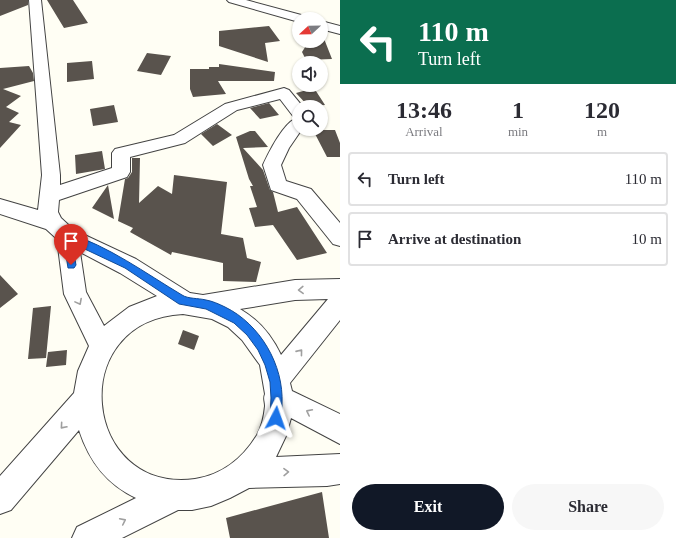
<!DOCTYPE html>
<html lang="en">
<head>
<meta charset="utf-8">
<style>
  body { margin:0; font-family:Georgia,serif; background:#f7f7f7; color:#2b2b33; height:100vh; display:flex; flex-direction:column; font-size:15px; white-space:nowrap }
  * { box-sizing:border-box; margin:0 }
  p { font-size:13px; color:#7c7c81 }
  .icon { flex:none; width:22px; height:22px; fill:none; stroke:currentColor; stroke-width:2; stroke-linecap:round; stroke-linejoin:round }
  .map { position:relative; flex:1; overflow:hidden }
  .side { display:flex; flex-direction:column; background:#fff; width:336px }
  .side>* { flex:none }
  .guide { background:#0b6e4f; color:#fff; overflow:hidden }
  .needle { width:26px; rotate:248deg }
  .controls { position:absolute; left:292px; top:12px; display:grid; gap:8px }
  .controls a { display:grid; place-items:center; width:36px; height:36px; border-radius:50%; background:#fff; box-shadow:0 1px 3px #0004; font-size:20px }
  .pin { position:absolute; display:grid; place-items:center; width:34px; height:34px; color:#fff; margin:-41px -17px; border-radius:50% 50% 50% 0; rotate:-45deg; box-shadow:0 0 4px #0007 }
  .pin .icon { rotate:45deg }
  .me { position:absolute; width:44px; margin:-22px; rotate:4deg; stroke-linejoin:round; filter:drop-shadow(0 0 3px #0008) }
  .turn { display:flex; align-items:center; gap:14px; height:84px; padding:0 12px; font-size:18px }
  .turn .icon { width:52px; height:52px; stroke-width:2.5 }
  .turn b { display:block; font-size:28px; line-height:34px }
  .eta { display:flex; justify-content:space-evenly; align-items:center; height:68px; text-align:center }
  .eta b { font-size:24px; font-weight:800; line-height:28px }
  .action { display:flex; gap:8px; margin-top:auto; padding:8px 12px }
  .action a { flex:1; height:46px; border-radius:24px; background:#111827; color:#fff; font-size:16px; font-weight:800; line-height:46px; text-align:center }
  .action a+a { background:#f7f7f7; color:#2b2b33 }
  ul { padding:0; list-style:none }
  li { display:flex; align-items:center; gap:12px; height:54px; margin:0 8px 6px; padding:0 4px; border:2px solid #e1e1e2; border-radius:4px }
  li div { flex:1 }
  li b { display:block; font-size:15px }
  li em { font-style:normal }
  main { display:flex; flex:1; min-height:0 }
  .map>svg:first-child { display:block }
  .building { fill:#59534d }
  .lines { fill:none; stroke-linecap:round; stroke-linejoin:round }
  .minor-casing { stroke:#434343; stroke-width:2 }
  .minor { fill:#fff; fill-rule:evenodd }
  .oneway { stroke:#9f9f9f }
  .route { fill:#1a73e8; stroke:#114b97 }
</style>
</head>
<body>
<main>
<div class="map">
<svg width="340" height="538" viewBox="0 0 340 538">
  <rect width="100%" height="100%" fill="#fffef4"/>
  <!-- building -->
  <path class="building" d="M0,0H28V5L0,16Z
    M47,0H73L88,23L64,28Z
    M269,26L280,41L265,43L268,62L219,46V31Z
    M321,31L332,59L306,60L302,52L309,41H321Z
    M147,53L171,56L161,75L137,71Z
    M92,61L94,79L67,82V63Z
    M219,64L275,72L274,81H218L226,94L193,97L190,89V69H209V67H219Z
    M29,66L33,73L34,81L3,89L21,96L6,107L19,113L9,122L21,125L0,148V68Z
    M314,88L325,105L309,107L296,93Z
    M269,103L279,115L260,119L250,108Z
    M114,105L118,122L93,126L90,109Z
    M217,124L232,135L213,146L201,134Z
    M313,130H335L340,143V157H327Z
    M250,131H255L268,147L243,148L263,170L270,190L273,192L278,212L297,207L327,253L297,260L273,225L255,227L249,208L257,207L250,186H253L249,179L236,137Z
    M102,151L105,169L76,174L75,155Z
    M132,158H140L139,203L158,186L172,194L174,175L227,182L221,234L243,238L247,258L261,262L256,282L223,281V263L172,252L171,255L130,232L133,228L118,221L125,179L128,178L132,172Z
    M108,185L114,219L92,208Z
    M0,275L18,294L0,308Z
    M51,306L46,358L28,359L33,308Z
    M183,330L199,336L194,350L178,344Z
    M67,350L66,365L46,367L48,352Z
    M322,492L329,538H230L226,518Z"/>
  <g class="lines">
    <!-- minor casing -->
    <g class="minor-casing">
      <path id="minor" d="M29,0H41L60,175V185L112,168V153L115,149L174,135L225,104L284,88L289,90L303,107H299V129H302L289,148L281,165L286,181L311,189L340,223V246L333,244L297,199L271,190L263,165C269,152 284,121 299,117L293,116L280,99L237,110L185,143L130,157V172L127,177L59,200L58,212L61,218L74,230L136,259L190,293L203,295L295,280L340,279V320L290,383L292,391L340,414V444L291,418L286,436L276,457L340,454V484L327,486L249,488L230,498L211,506L192,510H178L122,538H72L77,527L136,498C106,484 89,461 79,430L11,510L0,514V476L74,393L78,371L89,346L64,294L57,239L46,229L0,214V199L38,210L42,175ZM80,252L120,273L157,296L129,307L104,326L86,292ZM328,299L281,355C272,336 259,320 240,309L295,300ZM183,314L212,319L228,327L242,340L260,365L265,394C263,399 265,401 265,406C264,416 262,426 257,435C243,458 222,475 195,479C82,494 64,320 183,314Z
        M227,0H246L305,16L307,19H299V22L229,2Z
        M321,21L340,26V34L321,29Z"/>
    </g>
    <!-- minor -->
    <use href="#minor" class="minor"/>
  </g>
  <!-- one-way arrows -->
  <defs><path id="oneway-chevron" d="M-2-3.5L2.5 0L-2 3.5" fill="none" stroke-width="1.6" stroke-linecap="round" stroke-linejoin="round"/></defs>
  <g class="oneway">
    <use href="#oneway-chevron" transform="translate(301 290) rotate(178)"/>
    <use href="#oneway-chevron" transform="translate(79 302) rotate(62)"/>
    <use href="#oneway-chevron" transform="translate(300 352) rotate(-51)"/>
    <use href="#oneway-chevron" transform="translate(309 412) rotate(-153)"/>
    <use href="#oneway-chevron" transform="translate(63 426) rotate(131)"/>
    <use href="#oneway-chevron" transform="translate(286 472) rotate(-1)"/>
    <use href="#oneway-chevron" transform="translate(123 521) rotate(-26)"/>
  </g>
  <!-- route -->
  <path class="route" d="M67,233C109,246 145,273 182,295C188,299 198,298 206,300C212,301 219,304 225,307C260,324 284,365 282,404C282,410 282,416 280,422L276,424L272,422L270,418L271,398L270,382L265,365L258,350L247,335L234,323L206,309L179,304L125,268L72,243L76,265L74,268H68L63,236Z"/>
</svg>
<div class="controls">
<a><svg class="needle" viewBox="-14 -14 28 28"><path d="M0-13l5 13h-10z" fill="#e53935"/><path d="M0 13l5-13h-10z" fill="#7c7c81"/></svg></a>
<a><svg class="icon" aria-label="sound" viewBox="0 0 24 24"><path d="M4 9h4l5-4v14l-5-4H4zM17 9q2 3 0 6"/></svg></a>
<a><svg class="icon" aria-label="search" viewBox="0 0 24 24"><circle cx="10" cy="10" r="6"/><path d="M15 15l6 6"/></svg></a>
</div>
<div class="pin" style="left:71px;top:265px;background:#d93025"><svg class="icon" aria-label="arrive" viewBox="0 0 24 24"><path d="M6 21V4h12l-3 4 3 4H6"/></svg></div>
<svg class="me" style="left:276px;top:418px" viewBox="-20 -20 40 40"><path d="M0-17L14 15 0 8-14 15z" fill="#1a73e8" stroke="#fff" stroke-width="4"/></svg>
</div>
<section class="side">
<div class="guide">
<div class="turn"><svg class="icon" aria-label="left" viewBox="0 0 24 24"><path d="M17 20v-9H6M10 6l-5 5 5 5"/></svg><div><b>110 m</b>Turn left</div></div>
</div>
<div class="eta">
<div><b>13:46</b><p>Arrival</p></div>
<div><b>1</b><p>min</p></div>
<div><b>120</b><p>m</p></div>
</div>
<ul>
<li><svg class="icon" aria-label="left" viewBox="0 0 24 24"><path d="M17 20v-9H6M10 6l-5 5 5 5"/></svg><div><b>Turn left</b></div><em>110 m</em></li>
<li><svg class="icon" aria-label="arrive" viewBox="0 0 24 24"><path d="M6 21V4h12l-3 4 3 4H6"/></svg><div><b>Arrive at destination</b></div><em>10 m</em></li>
</ul>
<div class="action"><a>Exit</a><a>Share</a></div>
</section>
</main>
</body>
</html>
